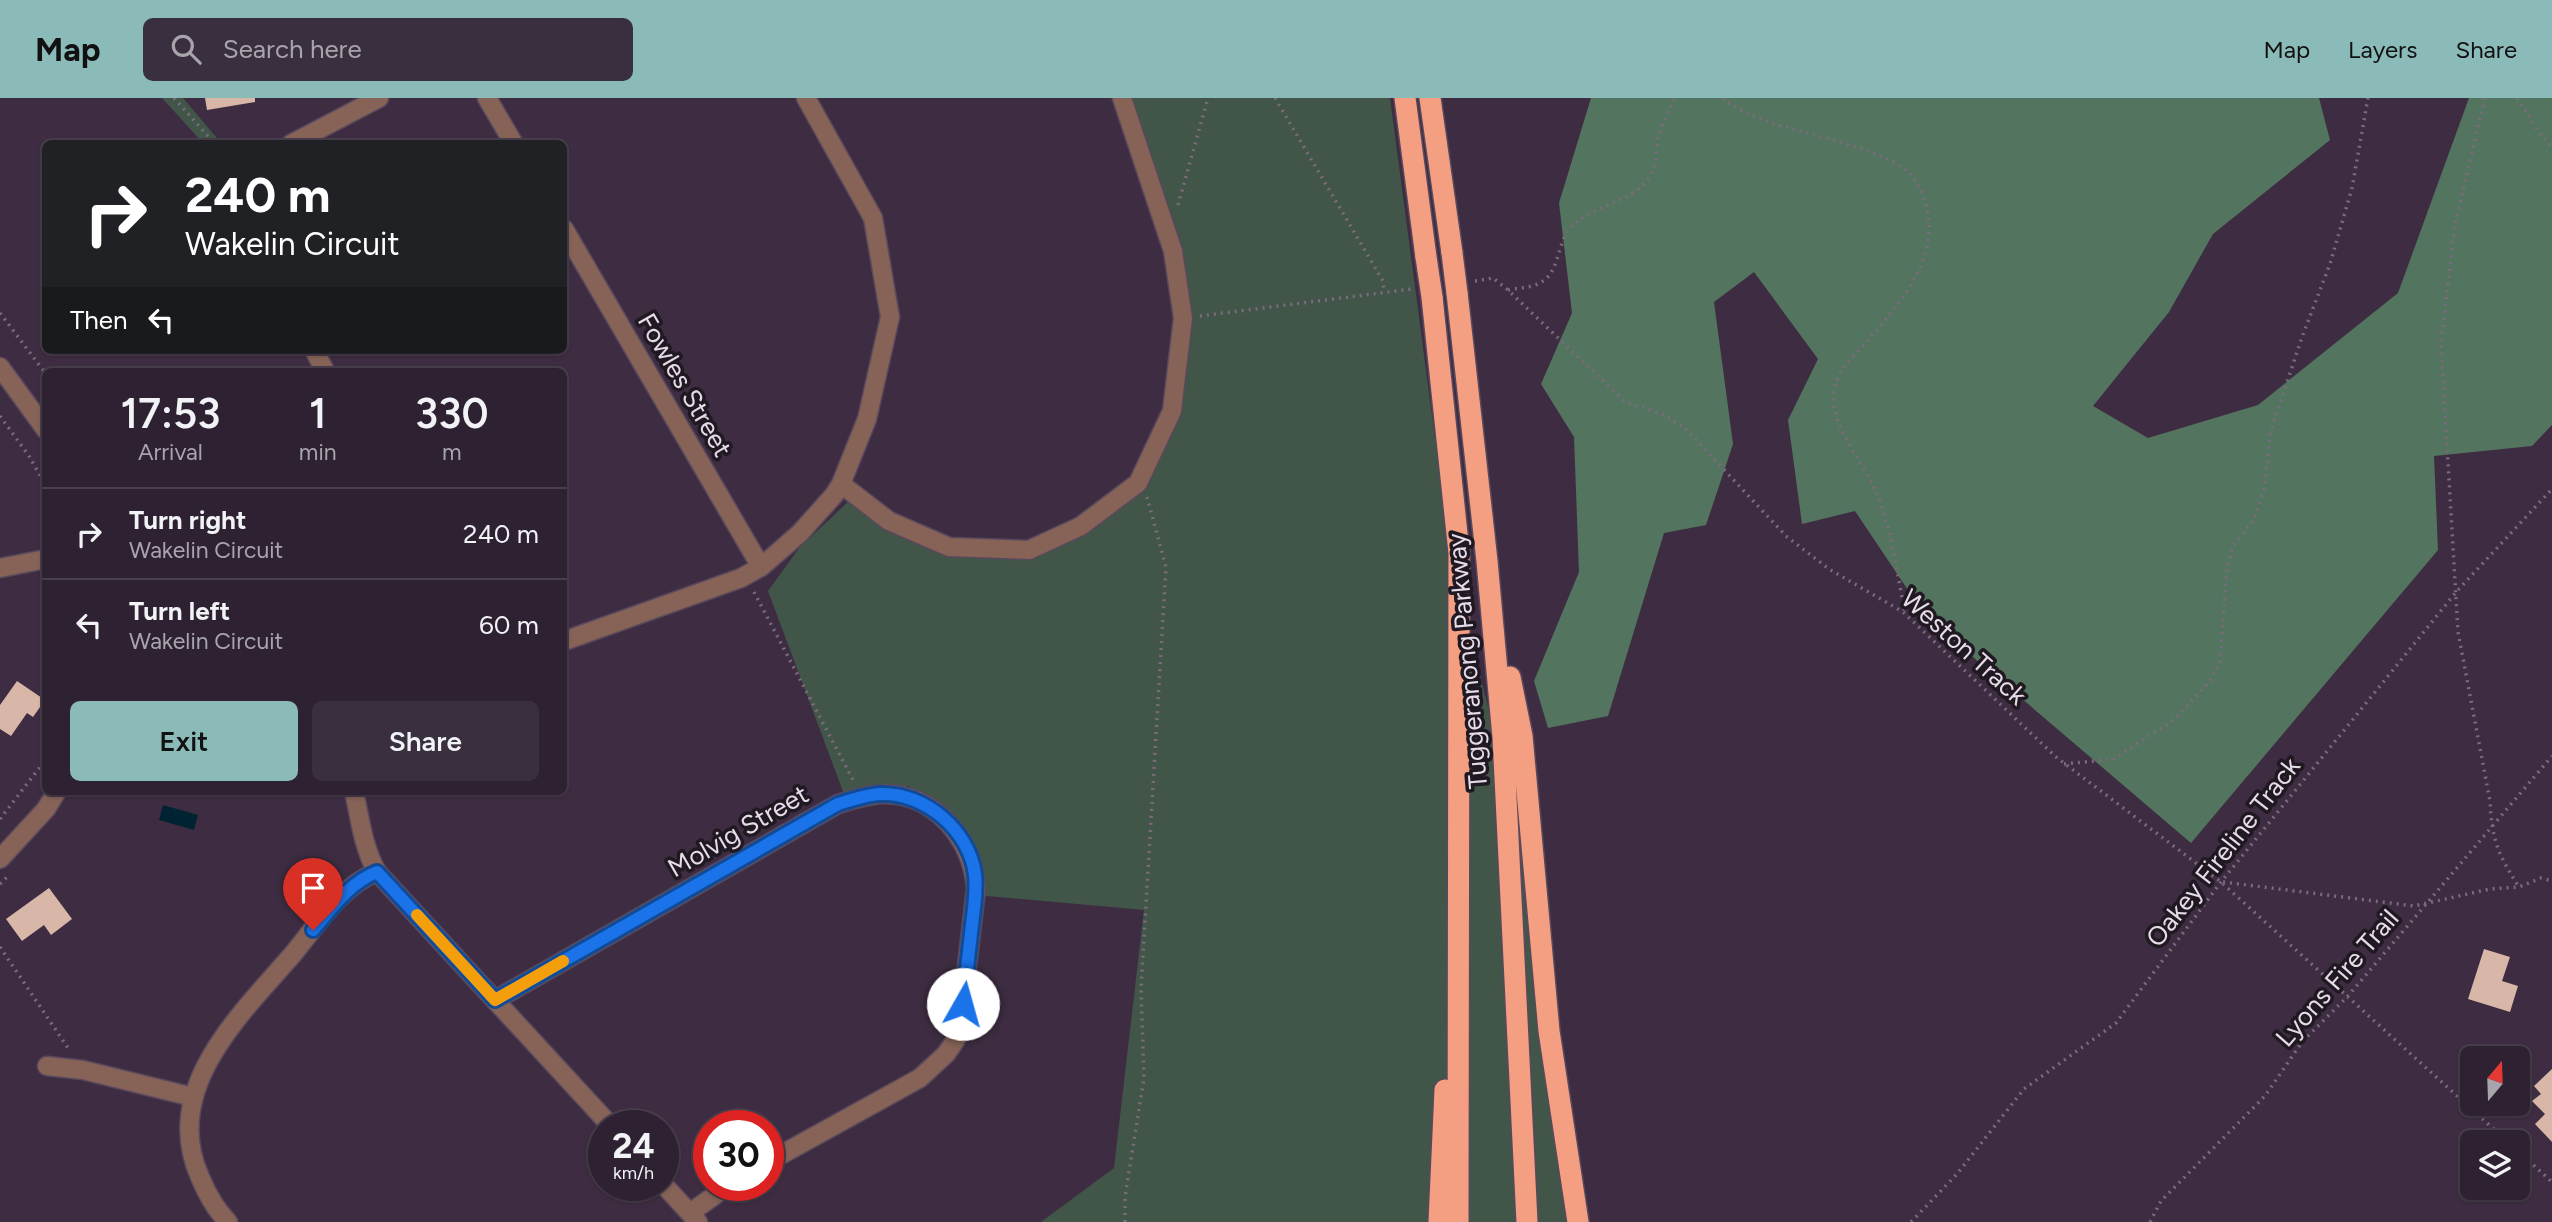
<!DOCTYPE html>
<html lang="en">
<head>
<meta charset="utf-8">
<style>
  body { margin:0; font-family:Figtree,sans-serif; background:#3a2f3e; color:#f1f3f6; height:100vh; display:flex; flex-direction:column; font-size:26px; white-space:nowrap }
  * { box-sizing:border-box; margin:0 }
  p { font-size:23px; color:#a7a4ac }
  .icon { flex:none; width:38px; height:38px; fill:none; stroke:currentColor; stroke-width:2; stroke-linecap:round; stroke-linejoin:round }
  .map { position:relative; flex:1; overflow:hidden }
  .panel { position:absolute; left:42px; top:270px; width:525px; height:427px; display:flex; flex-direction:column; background:#2e2232; border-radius:10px; box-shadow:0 2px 5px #0004,0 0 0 2px #493f4d }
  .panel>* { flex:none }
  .top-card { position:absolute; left:42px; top:42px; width:525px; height:214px; border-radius:10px; box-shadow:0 2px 5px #0004,0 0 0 2px #493f4d; background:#202124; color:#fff; overflow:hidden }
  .needle { width:46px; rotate:19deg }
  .controls { position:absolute; left:2460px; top:948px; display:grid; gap:14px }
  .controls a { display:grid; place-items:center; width:70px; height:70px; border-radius:10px; background:#2e2232; box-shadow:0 2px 5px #0004,0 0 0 2px #493f4d; font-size:35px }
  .speed { position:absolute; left:588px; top:1012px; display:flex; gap:14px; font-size:35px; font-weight:700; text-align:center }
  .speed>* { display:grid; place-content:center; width:91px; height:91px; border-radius:50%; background:#2e2232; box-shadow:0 2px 5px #0004,0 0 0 2px #493f4d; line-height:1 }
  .speed small { font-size:18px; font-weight:400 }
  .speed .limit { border:10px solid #d22; background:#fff; color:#111 }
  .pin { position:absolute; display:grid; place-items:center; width:60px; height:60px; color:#fff; margin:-72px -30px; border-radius:50% 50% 50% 0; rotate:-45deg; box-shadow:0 0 7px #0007 }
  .pin .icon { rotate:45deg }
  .me { position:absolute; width:77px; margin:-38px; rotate:7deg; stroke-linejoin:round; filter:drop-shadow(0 0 5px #0008) }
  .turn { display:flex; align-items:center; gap:24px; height:147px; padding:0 28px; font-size:32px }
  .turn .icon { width:91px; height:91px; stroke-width:2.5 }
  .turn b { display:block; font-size:49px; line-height:60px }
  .then { display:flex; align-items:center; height:66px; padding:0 28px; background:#0003; gap:14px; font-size:26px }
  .eta { display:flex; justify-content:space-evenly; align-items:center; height:119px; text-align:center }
  .eta b { font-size:42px; font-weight:600; line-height:49px }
  .button { display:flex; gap:14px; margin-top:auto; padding:14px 28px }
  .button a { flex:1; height:80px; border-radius:10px; background:#8bbbb9; color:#111; font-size:28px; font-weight:600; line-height:80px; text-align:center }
  .button a+a { background:#3a2f3e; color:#f1f3f6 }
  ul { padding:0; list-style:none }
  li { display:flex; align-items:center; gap:21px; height:91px; padding:0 28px; border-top:2px solid #493f4d }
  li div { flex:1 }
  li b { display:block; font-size:26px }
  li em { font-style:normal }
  header { display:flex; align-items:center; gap:42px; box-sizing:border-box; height:98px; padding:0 35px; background:#8bbbb9; color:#111 }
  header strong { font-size:33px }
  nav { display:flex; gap:38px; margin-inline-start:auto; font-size:24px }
  .search { width:490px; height:63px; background:#3a2f3e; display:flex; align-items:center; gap:18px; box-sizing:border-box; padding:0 24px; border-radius:10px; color:#a7a4ac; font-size:26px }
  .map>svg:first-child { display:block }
  .green { fill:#415648 }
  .forest { fill:#53745e }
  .water { fill:#002333 }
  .building { fill:#d8b7a8 }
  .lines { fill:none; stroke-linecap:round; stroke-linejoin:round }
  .minor-casing { stroke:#59495d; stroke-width:21 }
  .tertiary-casing { stroke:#59495d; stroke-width:21 }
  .motorway-casing { stroke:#59495d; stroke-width:24 }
  .path { stroke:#7a6b7d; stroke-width:3.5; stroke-dasharray:2 5; stroke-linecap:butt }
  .minor { stroke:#866257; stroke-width:18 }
  .tertiary { stroke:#866257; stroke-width:18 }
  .motorway { stroke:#f59f82; stroke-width:21 }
  .motorway-bridge-casing { stroke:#59495d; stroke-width:24; stroke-linecap:butt }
  .motorway-bridge { stroke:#f59f82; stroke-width:21 }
  .route-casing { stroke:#114b97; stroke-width:18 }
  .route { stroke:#1a73e8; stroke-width:12 }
  .slow { stroke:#f59e0b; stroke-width:12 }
  .labels { text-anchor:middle; stroke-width:7; stroke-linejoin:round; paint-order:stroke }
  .street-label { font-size:26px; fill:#e6dbe9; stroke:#201922 }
</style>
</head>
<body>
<header>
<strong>Map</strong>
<div class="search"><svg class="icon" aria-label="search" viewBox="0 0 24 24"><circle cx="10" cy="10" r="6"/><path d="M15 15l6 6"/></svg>Search here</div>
<nav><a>Map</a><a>Layers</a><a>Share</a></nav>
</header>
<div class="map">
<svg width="2552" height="1124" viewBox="0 0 2552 1124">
  <rect width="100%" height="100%" fill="#3e2d42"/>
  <!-- green -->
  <path class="green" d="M162,0H183L221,45H203Z
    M1132,0H1390L1452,469L1522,740L1569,1124H1041L1114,1070L1144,812L976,797L951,727L909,688L844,696L768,493L800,449L849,403L887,429L1030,456L1142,388L1176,315L1189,220L1182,148Z"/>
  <!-- forest -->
  <path class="forest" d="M1591,0H2319L2330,42L2213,136L2169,214L2093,308L2148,340L2258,307L2398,195L2469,0H2552V327L2532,348L2434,358L2438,452L2191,745L1926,519L1855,413L1802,426L1788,322L1818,261L1754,174L1714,204L1733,346L1706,427L1664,435L1608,618L1548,630L1534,583L1579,474L1574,339L1541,286L1572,215L1559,105Z"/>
  <!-- water -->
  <path class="water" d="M163,707L198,717L194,732L159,722Z"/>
  <!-- building -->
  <path class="building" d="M205,0H255V4L207,12Z
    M17,583L45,602L33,619L27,615L11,638L0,631V607Z
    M49,790L72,821L51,837L44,827L22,843L6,821Z
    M2484,851L2510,859L2502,883L2518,888L2510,914L2468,901Z
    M2552,971V1044L2535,1026L2545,1016L2532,1003L2541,996L2534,988Z"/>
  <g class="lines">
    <!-- minor casing -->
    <g class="minor-casing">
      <path id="minor" d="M487,0L514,46
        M291,46L379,0
        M564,131L761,469
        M314,252L325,273
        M841,386L889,423L949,449L1029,452L1081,428L1138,385L1172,313L1183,220L1173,153L1122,0
        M0,470L46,461
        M564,543L741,480L761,469L800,435L834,397L841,386L867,321L890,219L873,120L806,0
        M354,693C360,721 363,749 377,774L610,1027
        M495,902L838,706C851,702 867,697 881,696C934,694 973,741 976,791L960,928L955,943L946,956L920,980L768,1064
        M47,968L83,972L193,999
        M663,1086L698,1124
        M690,1115L729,1087
        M228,1124C215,1111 207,1096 200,1079C160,991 241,916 293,856C317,827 341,788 377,774"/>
    </g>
    <!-- tertiary casing -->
    <g class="tertiary-casing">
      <path id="tertiary" d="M0,269L46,332
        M0,761L46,711L57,693"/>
    </g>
    <!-- motorway casing -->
    <g class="motorway-casing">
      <path id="motorway" d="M1405,0L1426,159
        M1430,0L1452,155
        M1457,195L1487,463L1503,639L1527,1124
        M1432,199L1459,455L1458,1124
        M1510,579L1522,638L1549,933L1578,1124
        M1439,1124L1445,992"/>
    </g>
    <!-- path -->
    <path class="path" d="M174,0L215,46
      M1275,0L1383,183L1384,194
      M1723,0C1731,8 1741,12 1750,16C1790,36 1881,47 1909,75C1920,86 1926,103 1928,118C1936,169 1892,214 1861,250C1850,262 1838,273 1835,289C1830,312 1840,330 1851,349C1861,367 1874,386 1881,406C1892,438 1898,480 1905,515
      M2485,0L2455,126L2441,245L2458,534L2490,703C2492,743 2498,756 2519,789
      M2517,0L2542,39L2552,49
      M1178,107L1208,0
      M1475,183L1493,180L1508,192L1624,303L1664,317L1685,330L1786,438L1829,471L1903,514L2056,659L2221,784L2509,1045
      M1508,192C1517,190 1527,190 1535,187C1563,178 1554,143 1574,126C1594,107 1631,105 1648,81C1656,70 1656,53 1658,40C1660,27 1670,12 1675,0
      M0,215L46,276
      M1200,218L1412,191
      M0,318L29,358L46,388
      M754,494L853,682
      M2064,666L2114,661L2176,620L2210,583L2220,564L2227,470L2233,448L2254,422L2264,391L2271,333L2302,239L2330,166L2352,90L2368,0
      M0,721L40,669L46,657
      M2223,784L2414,808L2490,791L2519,789L2541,780L2552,783
      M0,786L8,778
      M0,849L70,953
      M2518,1053L2552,1084
      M1125,1124V1099L1144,980L1141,891L1166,469L1147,399
      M1911,1124L1957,1076L2024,991L2116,925L2221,784L2457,493L2552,391
      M2150,1124L2161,1103L2265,998L2302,944L2348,898L2552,658"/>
    <!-- minor -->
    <use href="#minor" class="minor"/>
    <!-- tertiary -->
    <use href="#tertiary" class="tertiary"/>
    <!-- motorway -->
    <use href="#motorway" class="motorway"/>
    <!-- motorway-bridge casing -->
    <g class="motorway-bridge-casing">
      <path id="motorway-bridge" d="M1452,155L1457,195
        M1426,159L1432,199"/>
    </g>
    <!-- motorway-bridge -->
    <use href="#motorway-bridge" class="motorway-bridge"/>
  </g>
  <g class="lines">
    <!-- route casing -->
    <g class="route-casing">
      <path id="route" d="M313,832C332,810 349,785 377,774L495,902L838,706C851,702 866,697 880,696C925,694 970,733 975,777C977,793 974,810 972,826C969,853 966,880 963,906"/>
    </g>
    <!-- route -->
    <use href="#route" class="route"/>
    <!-- slow -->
    <path class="slow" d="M417,817L495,902L563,863"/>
  </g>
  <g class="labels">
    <!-- street labels -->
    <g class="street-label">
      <text transform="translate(685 287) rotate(60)" y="9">Fowles Street</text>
      <text transform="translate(1964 549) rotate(42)" y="9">Weston Track</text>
      <text transform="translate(1467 563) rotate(-95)" y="9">Tuggeranong Parkway</text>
      <text transform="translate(738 733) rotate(-30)" y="9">Molvig Street</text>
      <text transform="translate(2223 754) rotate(-52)" y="9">Oakey Fireline Track</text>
      <text transform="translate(2337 880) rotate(-49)" y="9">Lyons Fire Trail</text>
    </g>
  </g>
</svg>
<div class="controls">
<a><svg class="needle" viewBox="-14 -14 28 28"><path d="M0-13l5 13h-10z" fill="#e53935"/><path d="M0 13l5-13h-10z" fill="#a7a4ac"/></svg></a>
<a><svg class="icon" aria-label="layers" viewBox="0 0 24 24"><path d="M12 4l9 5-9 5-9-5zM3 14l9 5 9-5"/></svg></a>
</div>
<div class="speed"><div>24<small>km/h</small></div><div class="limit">30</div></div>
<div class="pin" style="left:313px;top:832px;background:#d93025"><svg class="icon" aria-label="arrive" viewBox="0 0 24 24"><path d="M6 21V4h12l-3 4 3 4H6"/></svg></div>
<svg class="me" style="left:963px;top:906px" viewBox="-20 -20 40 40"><circle r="19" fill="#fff"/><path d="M0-13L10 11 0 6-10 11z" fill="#1a73e8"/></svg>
<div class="top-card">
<div class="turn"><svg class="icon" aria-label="right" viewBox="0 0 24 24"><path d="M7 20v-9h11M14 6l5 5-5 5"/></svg><div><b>240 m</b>Wakelin Circuit</div></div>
<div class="then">Then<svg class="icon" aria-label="left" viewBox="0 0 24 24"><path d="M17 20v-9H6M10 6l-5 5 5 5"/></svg></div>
</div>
<section class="panel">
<div class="eta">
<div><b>17:53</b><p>Arrival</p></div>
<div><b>1</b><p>min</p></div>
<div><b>330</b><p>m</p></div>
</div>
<ul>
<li><svg class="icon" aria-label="right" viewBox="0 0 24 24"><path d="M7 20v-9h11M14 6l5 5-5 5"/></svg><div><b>Turn right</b><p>Wakelin Circuit</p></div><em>240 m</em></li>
<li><svg class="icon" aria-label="left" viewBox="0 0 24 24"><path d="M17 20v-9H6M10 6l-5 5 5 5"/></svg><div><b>Turn left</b><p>Wakelin Circuit</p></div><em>60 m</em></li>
</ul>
<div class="button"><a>Exit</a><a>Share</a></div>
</section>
</div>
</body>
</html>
